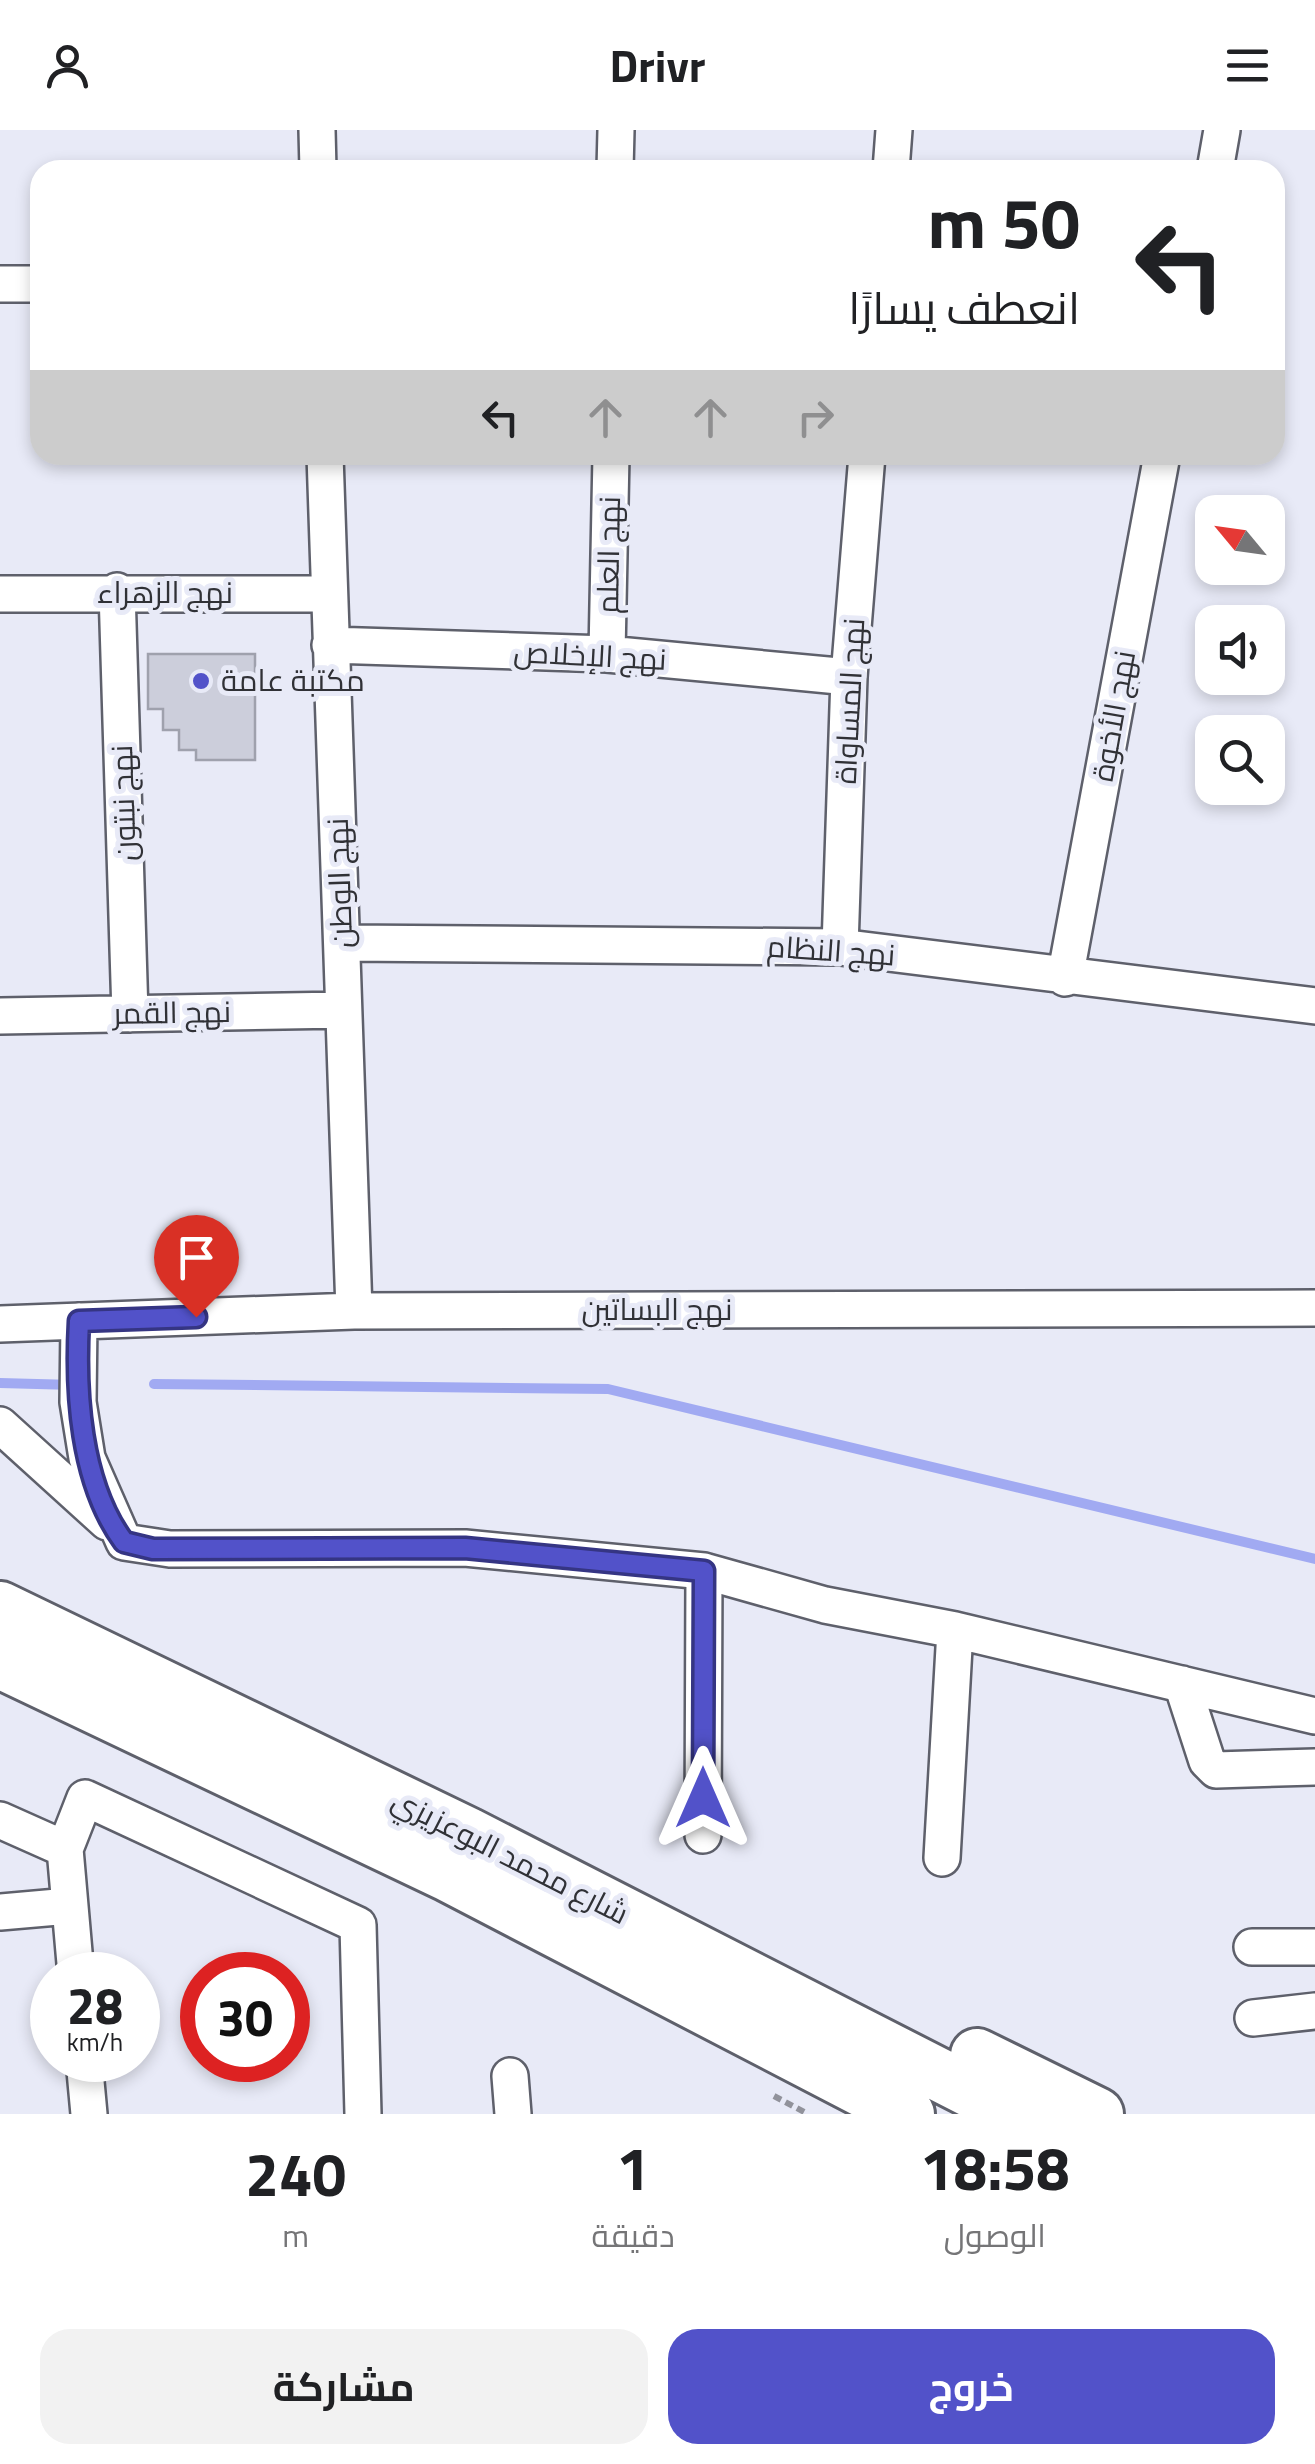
<!DOCTYPE html>
<html lang="ar">
<head>
<meta charset="utf-8">
<style>
  body { margin:0; font-family:"Titillium Web",Cairo,sans-serif; background:#f2f2f2; color:#202124; direction:rtl; height:100vh; display:flex; flex-direction:column; font-size:38px; white-space:nowrap }
  * { box-sizing:border-box; margin:0 }
  p { font-size:32px; color:#757577 }
  .icon { flex:none; width:55px; height:55px; fill:none; stroke:currentColor; stroke-width:2; stroke-linecap:round; stroke-linejoin:round }
  .map { position:relative; height:1984px; overflow:hidden; direction:ltr }
  .sheet { display:flex; flex-direction:column; background:#fff; flex:1 }
  .sheet>* { flex:none }
  .guide { position:absolute; left:30px; top:30px; width:1255px; height:305px; border-radius:30px; box-shadow:0 5px 15px #0003; direction:rtl; background:#fff; color:#202124; overflow:hidden }
  .needle { width:65px; rotate:299deg }
  .fabs { position:absolute; left:1195px; top:365px; display:grid; gap:20px }
  .fabs a { display:grid; place-items:center; width:90px; height:90px; border-radius:20px; background:#fff; box-shadow:0 5px 15px #0003; font-size:50px }
  .speed { position:absolute; left:30px; top:1822px; display:flex; gap:20px; font-size:50px; font-weight:700; text-align:center }
  .speed>* { display:grid; place-content:center; width:130px; height:130px; border-radius:50%; background:#fff; box-shadow:0 5px 15px #0003; line-height:1 }
  .speed small { font-size:25px; font-weight:400 }
  .speed .limit { border:15px solid #d22; background:#fff; color:#111 }
  .pin { position:absolute; display:grid; place-items:center; width:85px; height:85px; color:#fff; margin:-102px -42px; border-radius:50% 50% 50% 0; rotate:-45deg; box-shadow:0 0 10px #0007 }
  .pin .icon { rotate:45deg }
  .me { position:absolute; width:110px; margin:-55px; rotate:0deg; stroke-linejoin:round; filter:drop-shadow(0 0 8px #0008) }
  .turn { display:flex; align-items:center; gap:35px; height:210px; padding:0 40px; font-size:45px }
  .turn .icon { width:130px; height:130px; stroke-width:2.5 }
  .turn b { display:block; font-size:70px; line-height:85px }
  .lanes { display:flex; align-items:center; height:95px; padding:0 40px; background:#0003; justify-content:center; gap:50px; direction:ltr }
  .lanes .off { opacity:.35 }
  .eta { display:flex; justify-content:space-evenly; align-items:center; height:170px; text-align:center }
  .eta b { font-size:60px; font-weight:700; line-height:70px }
  .action { display:flex; gap:20px; margin-top:auto; padding:20px 40px }
  .action a { flex:1; height:115px; border-radius:30px; background:#5252c9; color:#fff; font-size:40px; font-weight:700; line-height:115px; text-align:center }
  .action a+a { background:#f2f2f2; color:#202124 }
  header { display:flex; justify-content:space-between; align-items:center; height:130px; padding:0 40px; background:#fff; font-size:45px; font-weight:700 }
  .map>svg:first-child { display:block }
  .lines { fill:none; stroke-linecap:round; stroke-linejoin:round }
  .stream { stroke:#a1aaf2; stroke-width:10 }
  .building { fill:#cccedb; stroke:#9fa1ad; stroke-width:2.5 }
  .minor-casing { stroke:#5e606b; stroke-width:40 }
  .highway-casing { stroke:#5e606b; stroke-width:58 }
  .path { stroke:#91929b; stroke-width:6; stroke-dasharray:8 5; stroke-linecap:butt }
  .minor { stroke:#fff; stroke-width:35 }
  .highway { stroke:#fff; stroke-width:52 }
  .route-casing { stroke:#353583; stroke-width:25 }
  .route { stroke:#5252c9; stroke-width:18 }
  .poi-dot { fill:#5252c9; stroke:#e8eaf7; stroke-width:4 }
  .labels { text-anchor:middle; stroke-width:10; stroke-linejoin:round; paint-order:stroke }
  .street-label { font-size:30px; fill:#303136; stroke:#e8eaf7 }
  .poi-label { font-size:30px; fill:#303136; stroke:#e8eaf7; text-anchor:start }
</style>
</head>
<body>
<header><svg class="icon" aria-label="menu" viewBox="0 0 24 24"><path d="M4 6h16M4 12h16M4 18h16"/></svg>Drivr<svg class="icon" aria-label="person" viewBox="0 0 24 24"><circle cx="12" cy="8" r="4"/><path d="M4 21q1-7 8-7t8 7"/></svg></header>
<div class="map">
<svg width="1315" height="1984" viewBox="0 0 1315 1984">
  <rect width="100%" height="100%" fill="#e8eaf7"/>
  <g class="lines">
    <!-- stream -->
    <path class="stream" d="M0,1253L74,1255
      M154,1254L608,1259L1315,1429"/>
  </g>
  <!-- building -->
  <path class="building" d="M148,524H255V630H196V620H179V600H163V579H148Z"/>
  <g class="lines">
    <!-- minor casing -->
    <g class="minor-casing">
      <path id="minor" d="M317,0L318,40
        M615,40L616,0
        M891,40L894,0
        M1215,40L1222,0
        M0,154H40
        M325,325L354,1181
        M117,461L130,884
        M0,464H329
        M330,515L607,524L849,547
        M607,524L611,325
        M344,813L840,817L1315,876
        M840,817L849,547L867,325
        M1065,848L1162,325
        M0,886L343,880
        M79,1191L78,1272L87,1328L124,1412L170,1419L465,1418L704,1441L825,1475L955,1500L1315,1586
        M0,1194L354,1181L1315,1178
        M0,1295L107,1392
        M1182,1554L1207,1631L1216,1640L1315,1637
        M0,1690L65,1719
        M703,1705L704,1441
        M942,1728L955,1500
        M0,1782L69,1776
        M1252,1817H1315
        M76,1845L65,1719L85,1668L358,1795L363,1984
        M1253,1888L1315,1881
        M84,1930L89,1984
        M510,1946L513,1984"/>
    </g>
    <!-- highway casing -->
    <g class="highway-casing">
      <path id="highway" d="M0,1478L468,1704L1016,1984
        M0,1532L446,1744L908,1984
        M977,1925L1097,1984"/>
    </g>
    <!-- path -->
    <path class="path" d="M774,1966L808,1984"/>
    <!-- minor -->
    <use href="#minor" class="minor"/>
    <!-- highway -->
    <use href="#highway" class="highway"/>
  </g>
  <g class="lines">
    <!-- route casing -->
    <g class="route-casing">
      <path id="route" d="M196,1187L79,1191C75,1261 80,1353 124,1412L153,1419L465,1418L704,1441L703,1668"/>
    </g>
    <!-- route -->
    <use href="#route" class="route"/>
  </g>
  <!-- markers -->
  <circle class="poi-dot" cx="201" cy="551" r="10"/>
  <g class="labels">
    <!-- street labels -->
    <g class="street-label">
      <text transform="translate(609 425) rotate(-89)" y="10">نهج العلم</text>
      <text x="165" y="473">نهج الزهراء</text>
      <text transform="translate(590 526) rotate(3)" y="10">نهج الإخلاص</text>
      <text transform="translate(850 571) rotate(-87)" y="10">نهج المساواة</text>
      <text transform="translate(1114 586) rotate(-80)" y="10">نهج الأخوة</text>
      <text transform="translate(124 673) rotate(-92)" y="10">نهج نبتون</text>
      <text transform="translate(340 753) rotate(-92)" y="10">نهج الوطن</text>
      <text transform="translate(831 821) rotate(4)" y="10">نهج النظام</text>
      <text transform="translate(172 883) rotate(-1)" y="10">نهج القمر</text>
      <text x="657" y="1190">نهج البساتين</text>
      <text transform="translate(510 1727) rotate(27)" y="10">شارع محمد البوعزيزي</text>
    </g>
    <!-- poi labels -->
    <g class="poi-label">
      <text x="221" y="561">مكتبة عامة</text>
    </g>
  </g>
</svg>
<div class="fabs">
<a><svg class="needle" viewBox="-14 -14 28 28"><path d="M0-13l5 13h-10z" fill="#e53935"/><path d="M0 13l5-13h-10z" fill="#757577"/></svg></a>
<a><svg class="icon" aria-label="sound" viewBox="0 0 24 24"><path d="M4 9h4l5-4v14l-5-4H4zM17 9q2 3 0 6"/></svg></a>
<a><svg class="icon" aria-label="search" viewBox="0 0 24 24"><circle cx="10" cy="10" r="6"/><path d="M15 15l6 6"/></svg></a>
</div>
<div class="speed"><div>28<small>km/h</small></div><div class="limit">30</div></div>
<div class="pin" style="left:196px;top:1187px;background:#d93025"><svg class="icon" aria-label="arrive" viewBox="0 0 24 24"><path d="M6 21V4h12l-3 4 3 4H6"/></svg></div>
<svg class="me" style="left:703px;top:1668px" viewBox="-20 -20 40 40"><path d="M0-17L14 15 0 8-14 15z" fill="#5252c9" stroke="#fff" stroke-width="4"/></svg>
<div class="guide">
<div class="turn"><svg class="icon" aria-label="left" viewBox="0 0 24 24"><path d="M17 20v-9H6M10 6l-5 5 5 5"/></svg><div><b>50 m</b>انعطف يسارًا</div></div>
<div class="lanes"><svg class="icon" aria-label="left" viewBox="0 0 24 24"><path d="M17 20v-9H6M10 6l-5 5 5 5"/></svg><svg class="icon off" aria-label="ahead" viewBox="0 0 24 24"><path d="M12 20V5M6 11l6-6 6 6"/></svg><svg class="icon off" aria-label="ahead" viewBox="0 0 24 24"><path d="M12 20V5M6 11l6-6 6 6"/></svg><svg class="icon off" aria-label="right" viewBox="0 0 24 24"><path d="M7 20v-9h11M14 6l5 5-5 5"/></svg></div>
</div>
</div>
<section class="sheet">
<div class="eta">
<div><b>18:58</b><p>الوصول</p></div>
<div><b>1</b><p>دقيقة</p></div>
<div><b>240</b><p>m</p></div>
</div>
<div class="action"><a>خروج</a><a>مشاركة</a></div>
</section>
</body>
</html>
